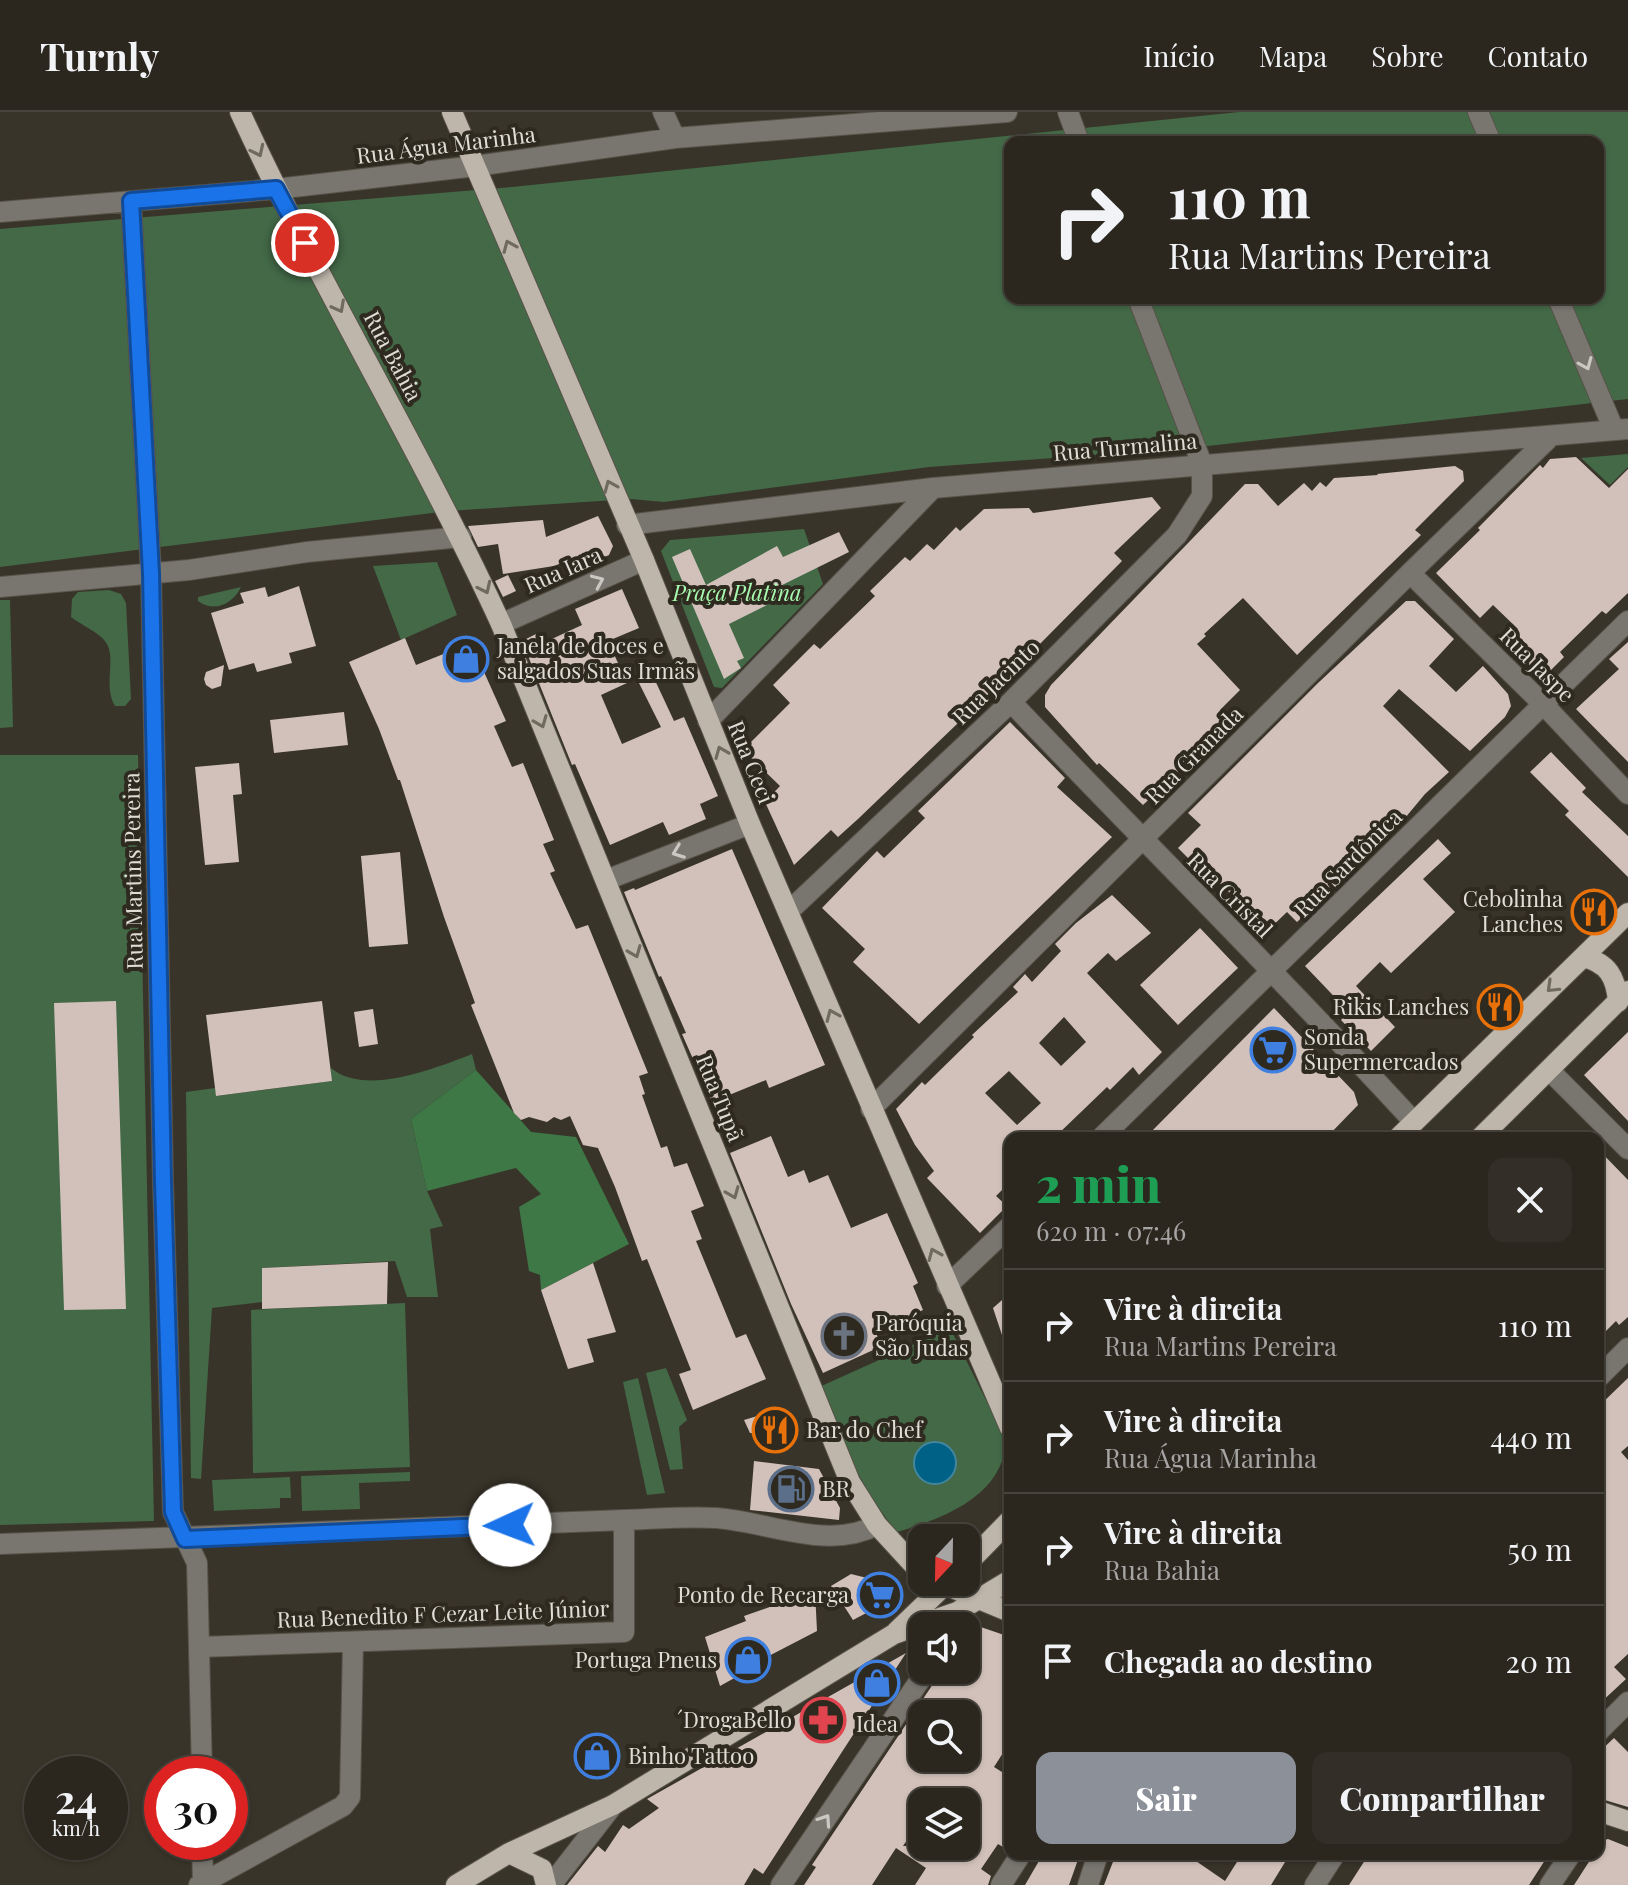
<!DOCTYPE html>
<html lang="pt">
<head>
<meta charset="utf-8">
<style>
  body { margin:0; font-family:"Playfair Display",serif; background:#332f28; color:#f1f3f6; height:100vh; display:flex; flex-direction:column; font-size:30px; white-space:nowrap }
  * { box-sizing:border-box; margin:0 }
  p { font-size:26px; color:#a6a5a4 }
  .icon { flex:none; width:44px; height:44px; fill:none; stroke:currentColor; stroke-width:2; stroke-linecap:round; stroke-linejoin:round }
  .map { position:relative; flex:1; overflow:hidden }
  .drawer { position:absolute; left:1004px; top:1020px; width:600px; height:728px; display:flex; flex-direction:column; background:#2b271f; border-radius:16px; box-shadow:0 2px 6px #0004,0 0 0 2px #47443d }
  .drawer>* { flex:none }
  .banner { position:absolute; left:1004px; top:24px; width:600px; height:168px; border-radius:16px; box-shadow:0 2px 6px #0004,0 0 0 2px #47443d; background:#2b271f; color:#f1f3f6; overflow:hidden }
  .needle { width:52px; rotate:202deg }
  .tools { position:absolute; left:908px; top:1412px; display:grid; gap:16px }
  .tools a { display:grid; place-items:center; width:72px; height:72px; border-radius:16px; background:#2b271f; box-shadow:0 2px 6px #0004,0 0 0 2px #47443d; font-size:40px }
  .speed { position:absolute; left:24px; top:1644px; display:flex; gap:16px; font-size:40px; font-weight:700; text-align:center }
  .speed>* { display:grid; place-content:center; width:104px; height:104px; border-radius:50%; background:#2b271f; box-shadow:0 2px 6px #0004,0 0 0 2px #47443d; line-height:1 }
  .speed small { font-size:20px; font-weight:400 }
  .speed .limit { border:12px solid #d22; background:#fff; color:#111 }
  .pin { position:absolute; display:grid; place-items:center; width:68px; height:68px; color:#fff; margin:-34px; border:4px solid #fff; border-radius:50%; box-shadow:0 2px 8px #0007 }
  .me { position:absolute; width:88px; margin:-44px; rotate:268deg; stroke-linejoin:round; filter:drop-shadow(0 0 6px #0008) }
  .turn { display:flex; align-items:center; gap:28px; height:168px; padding:0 32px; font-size:36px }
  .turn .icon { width:104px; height:104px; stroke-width:2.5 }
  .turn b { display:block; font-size:56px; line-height:68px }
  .round { display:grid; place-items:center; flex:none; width:84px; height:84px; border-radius:16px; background:#332f28 }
  .summary { display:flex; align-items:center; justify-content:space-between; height:136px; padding:0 32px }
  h1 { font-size:48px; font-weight:800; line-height:60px; color:#1e9e55 }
  .action { display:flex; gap:16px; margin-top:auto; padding:16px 32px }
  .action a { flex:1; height:92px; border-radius:16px; background:#8c9099; color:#fff; font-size:32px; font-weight:800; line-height:92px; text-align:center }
  .action a+a { background:#332f28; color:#f1f3f6 }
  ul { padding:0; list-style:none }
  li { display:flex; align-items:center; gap:24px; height:112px; padding:0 32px; border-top:2px solid #47443d }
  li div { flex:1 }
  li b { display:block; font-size:30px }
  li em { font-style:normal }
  header { display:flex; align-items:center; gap:48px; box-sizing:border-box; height:112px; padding:0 40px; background:#2b271f; border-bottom:2px solid #47443d }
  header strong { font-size:38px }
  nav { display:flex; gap:44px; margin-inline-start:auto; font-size:28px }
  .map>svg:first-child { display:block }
  .green { fill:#436947; fill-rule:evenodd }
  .forest { fill:#3f7847 }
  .water { fill:#006187; stroke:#43869f; stroke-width:2 }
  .building { fill:#d1c1ba; fill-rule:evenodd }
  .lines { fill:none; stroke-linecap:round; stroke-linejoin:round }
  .minor-casing { stroke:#575248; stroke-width:22 }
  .major-casing { stroke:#575248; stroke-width:22 }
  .minor { stroke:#797670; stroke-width:20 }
  .major { stroke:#beb6ab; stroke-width:20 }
  .oneway { stroke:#6f695e }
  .oneway2 { stroke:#cbc8c2 }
  .route-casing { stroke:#114b97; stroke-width:20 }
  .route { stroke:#1a73e8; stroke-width:14 }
  .labels { text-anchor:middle; stroke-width:8; stroke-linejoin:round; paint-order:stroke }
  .street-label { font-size:22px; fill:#e0ddd6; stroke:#2f2a1f }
  .park-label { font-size:22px; font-style:italic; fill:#a8fab0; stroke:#2f2a1f }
  .poi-label { font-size:22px; fill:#e0ddd6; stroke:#2f2a1f; text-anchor:start }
</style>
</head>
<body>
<header>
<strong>Turnly</strong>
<nav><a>Início</a><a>Mapa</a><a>Sobre</a><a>Contato</a></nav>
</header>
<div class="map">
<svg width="1628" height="1773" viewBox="0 0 1628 1773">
  <rect width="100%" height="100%" fill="#393429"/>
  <!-- green -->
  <path class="green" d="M1239,0H1628V287L1190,336L929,355L664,390L631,387L448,399L0,455V117L512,75ZM1010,30H1598V186H1010Z
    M1628,342V355L1610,373L1581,346Z
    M804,417L823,472L722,576L714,575L661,439L670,428Z
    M437,450L457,503L401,528L373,454Z
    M241,475C233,492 214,501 198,489V485Z
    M109,478L121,482L126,491L131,587L125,594H115C103,574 116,549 107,532C101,521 81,513 71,505L72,487L78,480Z
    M0,488H10L13,615L0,616Z
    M0,643H138L154,1409L0,1413Z
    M472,942L476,958L411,1007L427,1079L443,1114L430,1117L438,1185H407L395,1149L262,1156V1190L212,1196L201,1367L191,1366L186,980L215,976L217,984L331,969V956C365,985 436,956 472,942Z
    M405,1191L410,1355L253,1361L251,1198Z
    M950,1216L1006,1328C1004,1384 942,1407 897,1420C862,1377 839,1327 817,1276Z
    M666,1256L687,1308L679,1315L683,1357L670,1358L646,1261Z
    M638,1266L665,1381L647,1383L623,1270Z
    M410,1360V1369L359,1371L360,1397L302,1399L301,1364Z
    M290,1365L291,1386H280V1396L214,1399L212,1368Z"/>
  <!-- forest -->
  <path class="forest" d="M476,958L531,1020L576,1025L629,1132L541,1178L540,1163L529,1159L519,1095L541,1082L516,1056L427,1079L411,1007Z"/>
  <!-- water -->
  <path class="water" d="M914 1351a21 21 0 1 1 42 0a21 21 0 1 1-42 0Z"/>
  <!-- building -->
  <path class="building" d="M1576,345L1609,376L1628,357V481L1606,502L1602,499L1560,540L1564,545L1543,566L1504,529L1518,517L1493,493L1480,506L1436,461L1480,418L1478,416L1540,353L1543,356L1550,347Z
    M1455,354L1463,359L1464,369L1415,418L1421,423L1297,543L1243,486L1204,522L1206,524L1197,532L1240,578L1221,597L1232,609L1143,693L1099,651L1097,653L1045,595V583L1051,573L1245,372H1258L1278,394L1304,371L1312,379L1320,370L1326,375L1334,366L1378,363L1377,362Z
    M1152,385L1161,396L1114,441L1122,449L1032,540L858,707L838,725L831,718L794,753L765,690L780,674L743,638L790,591L773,573L814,532L820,537L875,484L870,479L905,445L910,449L927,432L934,438L956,415L960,419L984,397L1029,396L1033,401Z
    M598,404L613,434L609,443L591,451L587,441L554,454L503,462L498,432L478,435L468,414L543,408L546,425Z
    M839,420L849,440L772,478L777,488L729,512L744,546L737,549L741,556L724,567L672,445L690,437L706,473L777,434L783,445Z
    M508,463L516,479L503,485L495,469Z
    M299,474L316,534L289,541L292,551L257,560L254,551L229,558L211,501L244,491L240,481L265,475L268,485Z
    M622,477L639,516L608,529L627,571L601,583L622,632L661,615L639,571L653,564L674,609L684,605L718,684L700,692L706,707L669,723L663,710L610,733L575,652L572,653L522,529L536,522L541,532L582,513L575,497Z
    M1406,489H1415L1454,527L1429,554L1456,580L1483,554L1508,582L1511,594L1505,605L1470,639L1399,577L1383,594L1449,660L1425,682L1400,712L1297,810L1287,800L1267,819L1225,776L1214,766L1211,769L1178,736L1201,713L1188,701L1318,571Z
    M405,526L416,553L471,531L506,609L494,614L512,655L523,651L554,728L543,732L555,759L550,761L576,817L588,813L648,961L639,964L645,982L642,983L661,1036L667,1034L674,1055L687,1051L704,1094L691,1099L702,1127L696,1129L736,1226L746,1222L766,1267L693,1298L679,1262L691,1258L647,1147L642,1149L615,1075L598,1036L583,1033L570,1004L561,1008L554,1005L547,1010L529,1005L521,1008L514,1001L471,893L475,891L444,805L400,668H398L379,617L349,550Z
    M1628,530V650L1576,597L1619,557L1609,547Z
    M224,553L221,574L212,577L206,573L204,567L206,560Z
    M344,600L348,633L274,641L270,608Z
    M1010,610L1065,666L1057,675L1112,725L919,912L853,850L865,837L822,796L877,739L884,746L925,706L918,699Z
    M1551,640L1586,676L1582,680L1628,724V765L1565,703L1569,699L1530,660Z
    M239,651L242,682L233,683L239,750L205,753L195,655Z
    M1438,727L1451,741L1423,767L1455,800L1391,861L1380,850L1356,874L1395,915L1371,939L1341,908L1349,900L1305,854Z
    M732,737L825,953L769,976L766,968L712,990L682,922L686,921L661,864L659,865L624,780L634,776L635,778Z
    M400,740L408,832L369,835L361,744Z
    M1112,783L1151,821L1116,849L1108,841L1087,861L1162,940L1139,963L1133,955L1110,978L1107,975L1054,1026H1010V1070L996,1084L1007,1094L980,1121L927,1066L934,1059L915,1033L896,997L922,970L925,973L974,925L972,923L1018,880L1013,875L1025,862L1032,870L1061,839L1055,832L1076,811ZM1064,905L1086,930L1061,954L1039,931ZM1009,959L1041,991L1017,1013L985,981Z
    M1200,816L1238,856L1178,913L1140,873Z
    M116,889L126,1197L64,1198L54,891Z
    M322,889L332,969L216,984L206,903Z
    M1274,896L1354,980L1358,993L1326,1026H1145Z
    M373,897L378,932L359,935L354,900Z
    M1628,920V1009L1584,963Z
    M771,1024L788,1065L804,1058L809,1071L828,1063L851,1116L887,1101L918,1171L913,1174L923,1198L875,1219L882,1234L823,1261L791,1192L730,1041Z
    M1598,1037L1628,1068V1205L1619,1213L1616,1209L1598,1227Z
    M388,1150L387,1192L262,1197V1156Z
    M593,1151L616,1220L587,1227L594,1250L568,1257L541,1178Z
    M1010,1181V1237L1007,1238L993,1196Z
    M1628,1266V1334L1621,1340L1628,1348V1542L1614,1555L1626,1567L1598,1593V1295Z
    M771,1300L780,1322L750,1321L744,1308Z
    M754,1349L819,1357L840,1396L839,1408L750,1398Z
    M851,1462L879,1469L889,1478L893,1487L853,1508L831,1474Z
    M815,1479L817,1519L755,1551L756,1554L720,1574L705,1525L746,1509L744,1504Z
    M966,1510L1010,1525V1630L994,1655L1010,1665V1735L1008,1738L998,1732L981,1757L991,1764L988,1773H915L926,1756L896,1736L872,1773H804L816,1755L812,1753L931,1575L940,1558H966ZM922,1602H966V1646H922ZM922,1690H966V1734H903L922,1706Z
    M906,1541L763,1762L754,1756L744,1773H567L598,1734L605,1740L623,1713L629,1717L659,1696L647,1687Z
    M1614,1626L1628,1640V1695L1598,1686V1641Z
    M607,1629L614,1645L589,1655L582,1639Z
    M1608,1727L1628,1735V1773H1574L1594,1742H1598V1730Z
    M1043,1742H1080L1069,1773H1025Z
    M1116,1742H1195L1193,1747L1225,1769L1242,1742H1290L1271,1773H1104Z
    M1369,1742H1549L1529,1773H1349Z"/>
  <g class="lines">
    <!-- minor casing -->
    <g class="minor-casing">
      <path id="minor" d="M663,0L675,26
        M1068,0L1079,30
        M1478,0L1491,30
        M131,89L151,461L163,1070L173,1400L197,1451L202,1662
        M0,100L276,77L476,54L675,26L1007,0
        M1558,186L1614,318
        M627,413L933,376L1628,317
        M1410,461L1543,592L1628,682
        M0,475L189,458L307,440L461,425
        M501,512L644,448
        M1011,590C1145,731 1283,867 1414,1010
        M708,609L933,376
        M606,768L750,712
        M788,800L1011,590L1177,423L1202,384V352L1138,186
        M1549,958L1628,1037
        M871,997L1410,461L1551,324
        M1101,1026L1628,509
        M947,1174L1010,1114
        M1598,1266L1628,1236
        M0,1432L624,1408C654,1407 687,1404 717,1406C769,1410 828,1439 877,1413
        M200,1535L624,1520V1408
        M1598,1620L1628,1590
        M202,1730L203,1771
        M199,1773L343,1694L350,1685L353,1531
        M551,1773L613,1693
        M781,1773L920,1568L924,1558
        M1001,1773L1021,1742
        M1088,1773L1098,1742
        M1315,1773L1335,1742
        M1550,1773L1571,1742"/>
    </g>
    <!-- major casing -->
    <g class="major-casing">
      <path id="major" d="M240,0C320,174 421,338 501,512L850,1370L877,1413L922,1462
        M452,0L644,448L750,712L1010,1316
        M1583,845C1608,851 1616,865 1618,890
        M1398,1026L1628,801
        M1480,1026L1628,879
        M966,1453L1010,1408
        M938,1470L1010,1500
        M896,1520L948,1470
        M1598,1699L1628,1709
        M509,1741L542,1757L546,1773
        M456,1773L509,1741L613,1693L894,1522L957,1500L1010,1468"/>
    </g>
    <!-- minor -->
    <use href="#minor" class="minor"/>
    <!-- major -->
    <use href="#major" class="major"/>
  </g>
  <!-- one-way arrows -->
  <defs><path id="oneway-chevron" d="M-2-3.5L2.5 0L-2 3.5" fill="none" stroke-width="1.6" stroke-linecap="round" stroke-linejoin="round" transform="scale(2)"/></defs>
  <g class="oneway">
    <use href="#oneway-chevron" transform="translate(258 39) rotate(65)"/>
    <use href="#oneway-chevron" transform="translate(509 134) rotate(-113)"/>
    <use href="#oneway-chevron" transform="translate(339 195) rotate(62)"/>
    <use href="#oneway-chevron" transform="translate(610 374) rotate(-113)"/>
    <use href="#oneway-chevron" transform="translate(485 476) rotate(65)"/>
    <use href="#oneway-chevron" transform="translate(541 610) rotate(68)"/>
    <use href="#oneway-chevron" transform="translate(721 640) rotate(-112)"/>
    <use href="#oneway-chevron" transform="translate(635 840) rotate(68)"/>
    <use href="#oneway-chevron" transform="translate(1552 875) rotate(136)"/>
    <use href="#oneway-chevron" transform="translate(832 903) rotate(-113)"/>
    <use href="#oneway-chevron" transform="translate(733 1081) rotate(68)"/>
    <use href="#oneway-chevron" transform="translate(934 1142) rotate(-113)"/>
  </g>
  <g class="oneway2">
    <use href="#oneway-chevron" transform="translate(1586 252) rotate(67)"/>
    <use href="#oneway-chevron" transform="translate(598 469) rotate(-24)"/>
    <use href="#oneway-chevron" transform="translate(678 740) rotate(159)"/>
    <use href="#oneway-chevron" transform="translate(825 1708) rotate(-56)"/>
  </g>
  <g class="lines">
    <!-- route casing -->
    <g class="route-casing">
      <path id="route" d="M305,131L276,77L131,89L151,461L163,1070L173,1400L185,1427L510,1413"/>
    </g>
    <!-- route -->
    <use href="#route" class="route"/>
  </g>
  <!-- icons -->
  <defs>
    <g id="shop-ring" transform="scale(2.3)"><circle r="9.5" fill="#2f2a1f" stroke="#3f7fe0" stroke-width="1.5"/><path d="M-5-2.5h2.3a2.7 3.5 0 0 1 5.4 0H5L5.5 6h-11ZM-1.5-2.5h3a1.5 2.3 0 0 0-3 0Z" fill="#3f7fe0"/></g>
    <g id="restaurant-ring" transform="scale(2.3)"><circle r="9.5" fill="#2f2a1f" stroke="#e8710a" stroke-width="1.5"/><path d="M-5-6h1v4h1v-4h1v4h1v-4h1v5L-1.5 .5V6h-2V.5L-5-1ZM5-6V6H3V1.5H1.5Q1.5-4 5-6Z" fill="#e8710a"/></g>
    <g id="supermarket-ring" transform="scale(2.3)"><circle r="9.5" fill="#2f2a1f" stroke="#3f7fe0" stroke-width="1.5"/><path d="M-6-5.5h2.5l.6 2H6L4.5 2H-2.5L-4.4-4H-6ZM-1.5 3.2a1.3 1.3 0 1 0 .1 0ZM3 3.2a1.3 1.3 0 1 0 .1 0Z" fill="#3f7fe0"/></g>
    <g id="church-ring" transform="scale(2.3)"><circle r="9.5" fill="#2f2a1f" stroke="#6b7280" stroke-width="1.5"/><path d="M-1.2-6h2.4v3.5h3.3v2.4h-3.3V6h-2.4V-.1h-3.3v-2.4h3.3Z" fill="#6b7280"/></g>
    <g id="fuel-ring" transform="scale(2.3)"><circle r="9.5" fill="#2f2a1f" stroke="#5c6f8a" stroke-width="1.5"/><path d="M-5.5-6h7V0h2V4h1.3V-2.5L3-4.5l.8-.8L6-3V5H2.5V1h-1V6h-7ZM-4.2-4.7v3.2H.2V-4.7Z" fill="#5c6f8a"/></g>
    <g id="pharmacy-ring" transform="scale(2.3)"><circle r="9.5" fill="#2f2a1f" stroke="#e0444e" stroke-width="1.5"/><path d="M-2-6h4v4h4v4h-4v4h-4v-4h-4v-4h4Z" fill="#e0444e"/></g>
  </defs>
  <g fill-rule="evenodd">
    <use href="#shop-ring" x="466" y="547"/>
    <use href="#restaurant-ring" x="1594" y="800"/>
    <use href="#restaurant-ring" x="1500" y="895"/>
    <use href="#supermarket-ring" x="1273" y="938"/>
    <use href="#church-ring" x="844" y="1224"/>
    <use href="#restaurant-ring" x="775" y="1318"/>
    <use href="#fuel-ring" x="791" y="1377"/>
    <use href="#supermarket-ring" x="880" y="1483"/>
    <use href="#shop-ring" x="748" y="1548"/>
    <use href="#shop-ring" x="877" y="1571"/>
    <use href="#pharmacy-ring" x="823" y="1608"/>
    <use href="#shop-ring" x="597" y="1644"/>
  </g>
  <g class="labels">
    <!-- street labels -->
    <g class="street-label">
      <text transform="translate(446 33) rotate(-7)" y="8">Rua Água Marinha</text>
      <text transform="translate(393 244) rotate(62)" y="8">Rua Bahia</text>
      <text transform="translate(1125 335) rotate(-5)" y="8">Rua Turmalina</text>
      <text transform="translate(563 458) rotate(-24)" y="8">Rua Iara</text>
      <text transform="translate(1537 553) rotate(45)" y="8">Rua Jaspe</text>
      <text transform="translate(996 570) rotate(-44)" y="8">Rua Jacinto</text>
      <text transform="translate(1194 643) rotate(-45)" y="8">Rua Granada</text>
      <text transform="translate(751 650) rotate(68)" y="8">Rua Ceci</text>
      <text transform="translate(1348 751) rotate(-45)" y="8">Rua Sardônica</text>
      <text transform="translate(133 759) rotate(-91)" y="8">Rua Martins Pereira</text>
      <text transform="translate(1230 783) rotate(45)" y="8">Rua Cristal</text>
      <text transform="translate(720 986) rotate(68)" y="8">Rua Tupã</text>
      <text transform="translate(443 1502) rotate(-2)" y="8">Rua Benedito F Cezar Leite Júnior</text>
    </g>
    <!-- park labels -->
    <g class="park-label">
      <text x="737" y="489">Praça Platina</text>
    </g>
    <!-- poi labels -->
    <g class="poi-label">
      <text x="497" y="542">Janela de doces e<tspan x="497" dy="25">salgados Suas Irmãs</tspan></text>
      <text x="1563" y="795" text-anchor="end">Cebolinha<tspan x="1563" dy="25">Lanches</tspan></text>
      <text x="1469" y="903" text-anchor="end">Rikis Lanches</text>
      <text x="1304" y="933">Sonda<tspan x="1304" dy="25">Supermercados</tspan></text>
      <text x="875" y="1219">Paróquia<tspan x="875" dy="25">São Judas</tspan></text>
      <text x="806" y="1326">Bar do Chef</text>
      <text x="822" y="1385">BR</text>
      <text x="849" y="1491" text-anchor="end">Ponto de Recarga</text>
      <text x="717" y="1556" text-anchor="end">Portuga Pneus</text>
      <text x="792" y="1616" text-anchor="end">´DrogaBello</text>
      <text x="877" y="1620" text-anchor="middle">Idea</text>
      <text x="628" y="1652">Binho Tattoo</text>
    </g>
  </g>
</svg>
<div class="tools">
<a><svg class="needle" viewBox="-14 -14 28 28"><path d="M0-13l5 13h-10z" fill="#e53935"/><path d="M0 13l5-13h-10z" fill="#a6a5a4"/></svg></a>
<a><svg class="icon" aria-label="sound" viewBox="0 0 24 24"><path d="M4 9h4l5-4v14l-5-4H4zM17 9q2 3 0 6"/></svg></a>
<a><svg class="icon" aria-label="search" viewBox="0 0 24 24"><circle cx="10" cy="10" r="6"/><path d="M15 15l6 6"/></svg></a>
<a><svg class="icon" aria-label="layers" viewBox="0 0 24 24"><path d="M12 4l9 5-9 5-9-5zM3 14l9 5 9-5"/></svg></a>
</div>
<div class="speed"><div>24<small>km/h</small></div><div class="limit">30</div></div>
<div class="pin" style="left:305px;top:131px;background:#d93025"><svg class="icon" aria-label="arrive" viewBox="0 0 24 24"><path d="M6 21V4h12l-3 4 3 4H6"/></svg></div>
<svg class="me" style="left:510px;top:1413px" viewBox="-20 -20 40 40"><circle r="19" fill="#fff"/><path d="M0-13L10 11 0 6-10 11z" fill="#1a73e8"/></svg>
<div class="banner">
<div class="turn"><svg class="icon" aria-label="right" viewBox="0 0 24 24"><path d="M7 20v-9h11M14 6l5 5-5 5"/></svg><div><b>110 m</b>Rua Martins Pereira</div></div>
</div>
<section class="drawer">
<div class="summary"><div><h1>2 min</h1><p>620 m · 07:46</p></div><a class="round"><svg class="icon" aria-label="close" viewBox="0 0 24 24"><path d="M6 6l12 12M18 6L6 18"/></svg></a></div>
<ul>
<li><svg class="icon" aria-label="right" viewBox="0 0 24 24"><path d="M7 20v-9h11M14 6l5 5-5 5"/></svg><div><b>Vire à direita</b><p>Rua Martins Pereira</p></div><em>110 m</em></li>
<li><svg class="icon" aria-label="right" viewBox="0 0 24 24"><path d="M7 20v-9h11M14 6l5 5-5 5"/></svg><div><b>Vire à direita</b><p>Rua Água Marinha</p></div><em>440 m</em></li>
<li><svg class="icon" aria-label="right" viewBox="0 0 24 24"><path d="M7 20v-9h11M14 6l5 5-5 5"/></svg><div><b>Vire à direita</b><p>Rua Bahia</p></div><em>50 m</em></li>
<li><svg class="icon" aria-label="arrive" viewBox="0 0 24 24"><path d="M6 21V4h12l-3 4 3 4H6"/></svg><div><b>Chegada ao destino</b></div><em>20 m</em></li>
</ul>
<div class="action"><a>Sair</a><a>Compartilhar</a></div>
</section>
</div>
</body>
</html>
